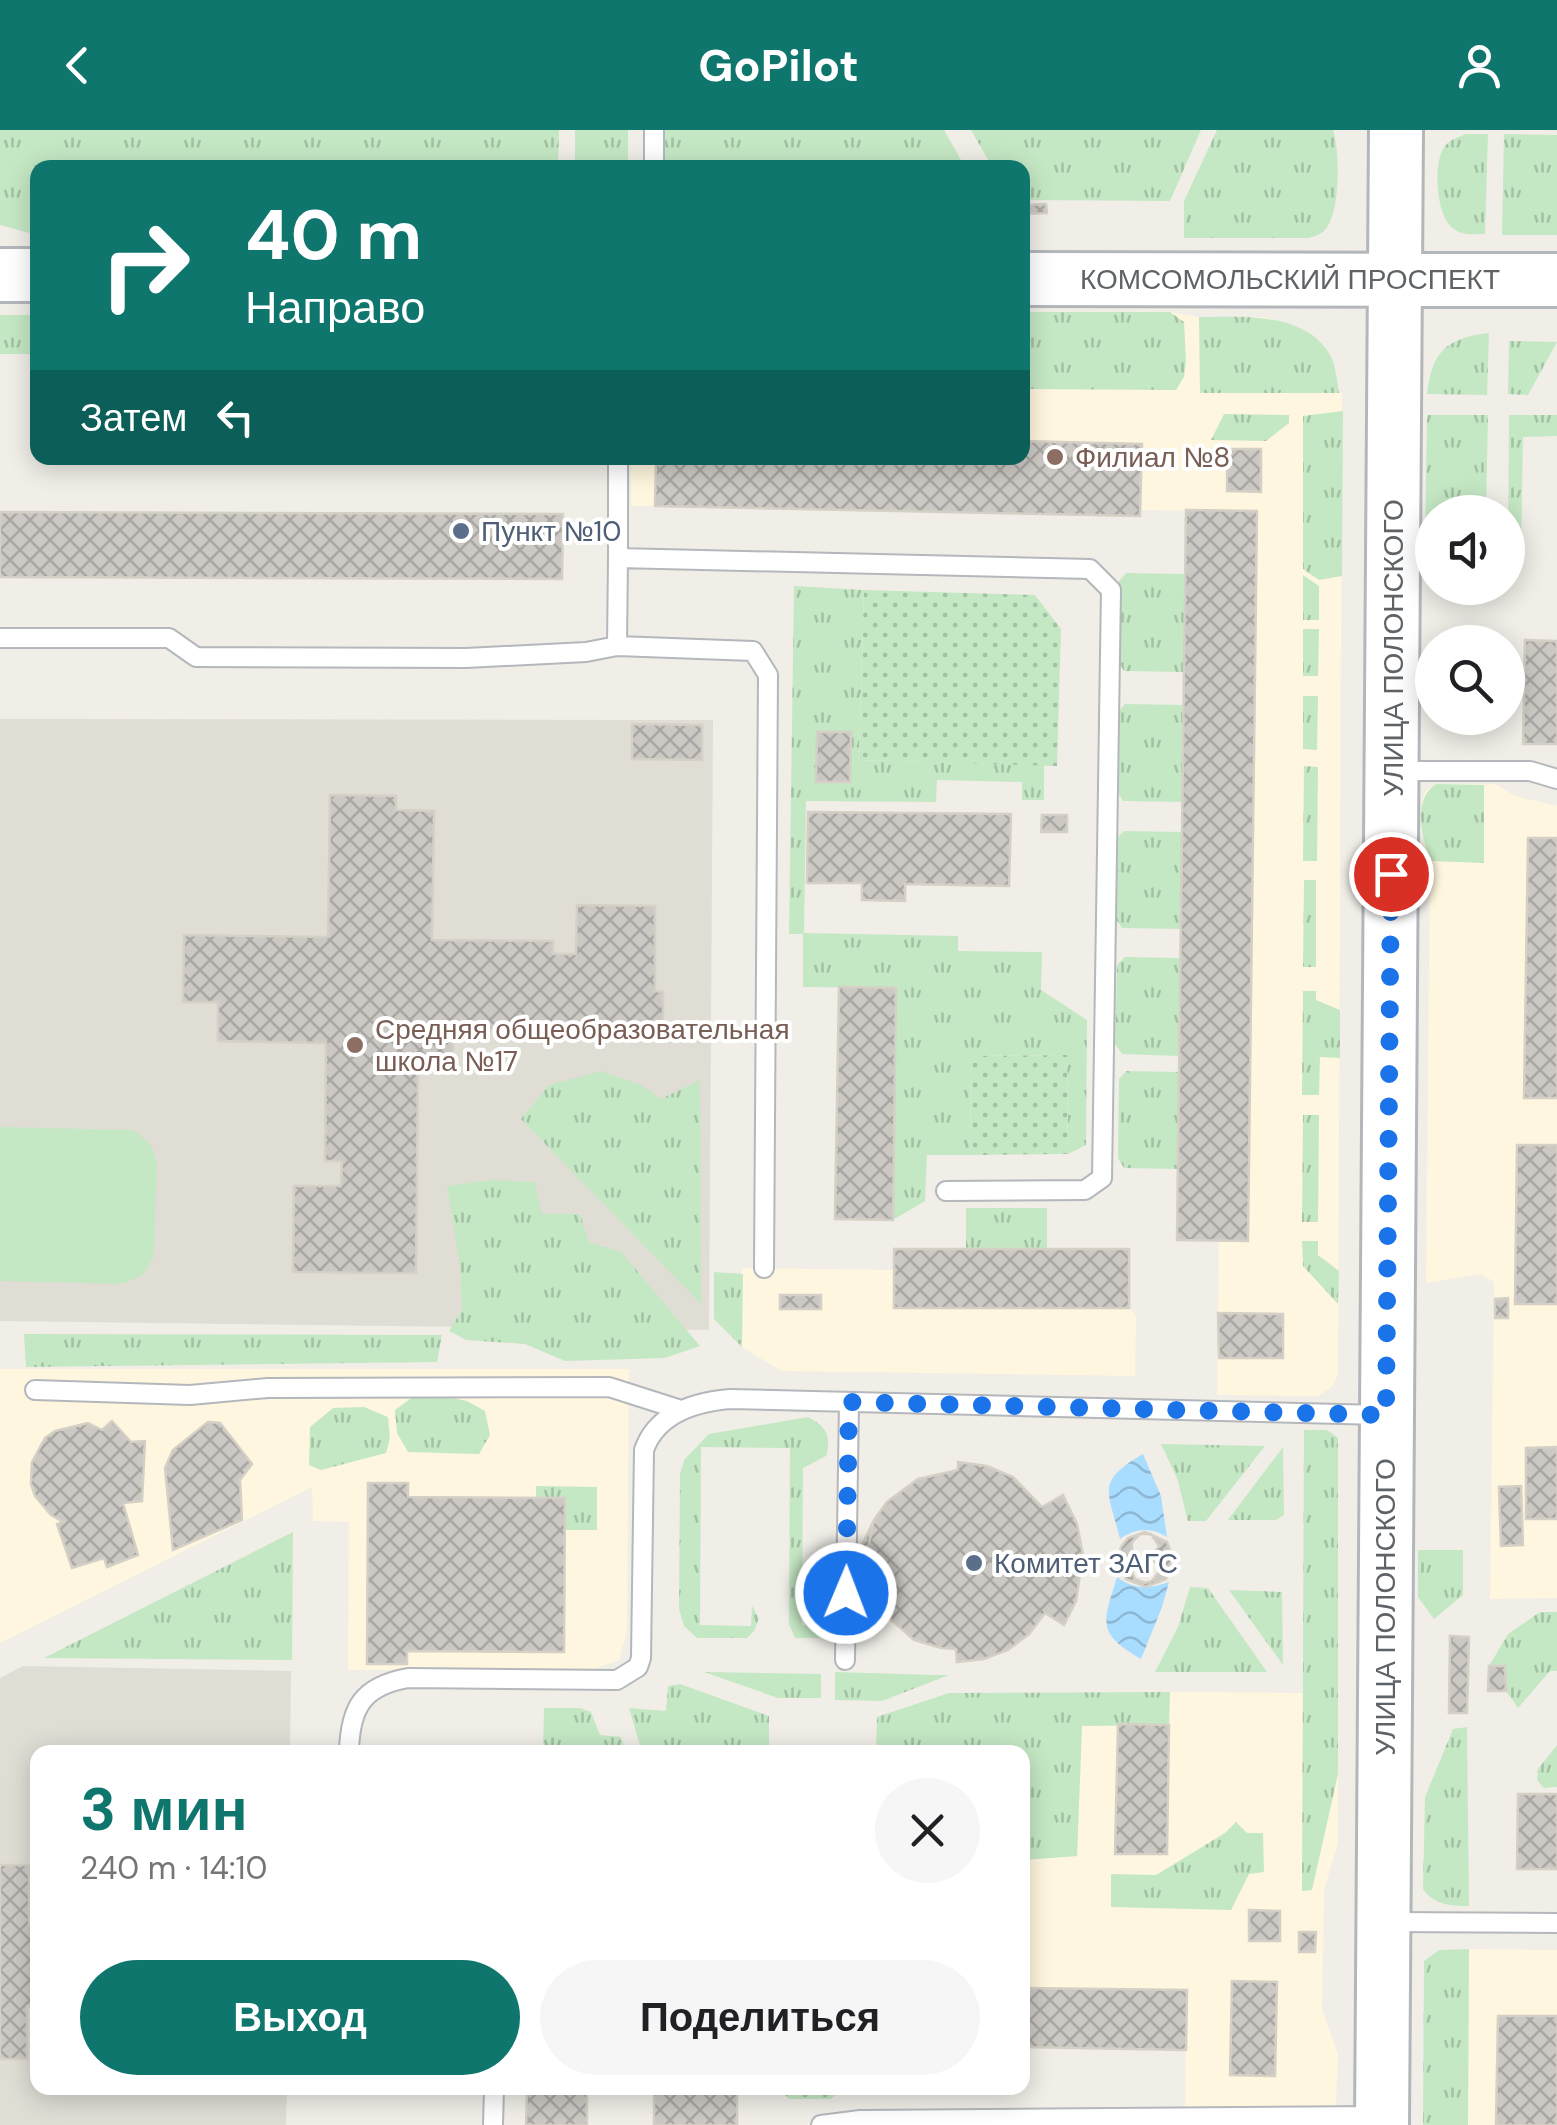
<!DOCTYPE html>
<html lang="ru">
<head>
<meta charset="utf-8">
<style>
  body { margin:0; font-family:"DM Sans",sans-serif; background:#f6f6f6; color:#202124; height:100vh; display:flex; flex-direction:column; font-size:38px; white-space:nowrap }
  * { box-sizing:border-box; margin:0 }
  p { font-size:32px; color:#757577 }
  .icon { flex:none; width:55px; height:55px; fill:none; stroke:currentColor; stroke-width:2; stroke-linecap:round; stroke-linejoin:round }
  .map { position:relative; flex:1; overflow:hidden }
  .drawer { position:absolute; left:30px; top:1615px; width:1000px; height:350px; display:flex; flex-direction:column; background:#fff; border-radius:20px; box-shadow:0 5px 25px #0003 }
  .drawer>* { flex:none }
  .guide { position:absolute; left:30px; top:30px; width:1000px; height:305px; border-radius:20px; box-shadow:0 5px 25px #0003; background:#0f766e; color:#fff; overflow:hidden }
  .controls { position:absolute; left:1415px; top:365px; display:grid; gap:20px }
  .controls a { display:grid; place-items:center; width:110px; height:110px; border-radius:50%; background:#fff; box-shadow:0 5px 25px #0003; font-size:50px }
  .pin { position:absolute; display:grid; place-items:center; width:85px; height:85px; color:#fff; margin:-42px; border:5px solid #fff; border-radius:50%; box-shadow:0 2px 10px #0007 }
  .me { position:absolute; width:110px; margin:-55px; rotate:1deg; stroke-linejoin:round; filter:drop-shadow(0 0 8px #0008) }
  .turn { display:flex; align-items:center; gap:35px; height:210px; padding:0 50px; font-size:45px }
  .turn .icon { width:130px; height:130px; stroke-width:2.5 }
  .turn b { display:block; font-size:70px; line-height:85px }
  .then { display:flex; align-items:center; height:95px; padding:0 50px; background:#0003; gap:20px; font-size:38px }
  .round { display:grid; place-items:center; flex:none; width:105px; height:105px; border-radius:52px; background:#f6f6f6 }
  .summary { display:flex; align-items:center; justify-content:space-between; height:170px; padding:0 50px }
  h1 { font-size:60px; font-weight:700; line-height:75px; color:#0f766e }
  .button { display:flex; gap:20px; margin-top:auto; padding:20px 50px }
  .button a { flex:1; height:115px; border-radius:60px; background:#0f766e; color:#fff; font-size:40px; font-weight:700; line-height:115px; text-align:center }
  .button a+a { background:#f6f6f6; color:#202124 }
  header { display:flex; justify-content:space-between; align-items:center; height:130px; padding:0 50px; background:#0f766e; color:#fff; font-size:45px; font-weight:700 }
  .map>svg:first-child { display:block }
  .commercial { fill:#fef6de }
  .education { fill:#e0ddd5 }
  .grass { fill:url(#grass-tufts); fill-rule:evenodd }
  .park { fill:url(#park-dots) }
  .pitch { fill:#c5e8c4 }
  .water { fill:url(#water-waves) }
  .building { fill:url(#building-cross-hatch); stroke:#d5d0c5; stroke-width:2.5; fill-rule:evenodd }
  .lines { fill:none; stroke-linecap:round; stroke-linejoin:round }
  .lane-casing { stroke:#b4b7bb; stroke-width:22 }
  .secondary-casing { stroke:#b3b7bb; stroke-width:58 }
  .lane { stroke:#fff; stroke-width:18 }
  .secondary { stroke:#fff; stroke-width:52 }
  .route { stroke:#1a73e8; stroke-width:18; stroke-dasharray:0 32.4 }
  .education-dot { fill:#8d6e63; stroke:#fff; stroke-width:4 }
  .service-dot { fill:#5c6f8a; stroke:#fff; stroke-width:4 }
  .labels { text-anchor:middle; stroke-width:8; stroke-linejoin:round; paint-order:stroke }
  .street-label { font-size:28px; fill:#5e6367; stroke:#fff }
  .education-label { font-size:28px; fill:#785e54; stroke:#fff; text-anchor:start }
  .service-label { font-size:28px; fill:#4e5e75; stroke:#fff; text-anchor:start }
</style>
</head>
<body>
<header><svg class="icon" aria-label="back" viewBox="0 0 24 24"><path d="M15 5l-7 7 7 7"/></svg>GoPilot<svg class="icon" aria-label="person" viewBox="0 0 24 24"><circle cx="12" cy="8" r="4"/><path d="M4 21q1-7 8-7t8 7"/></svg></header>
<div class="map">
<svg width="1557" height="1995" viewBox="0 0 1557 1995">
  <defs>
    <pattern id="grass-tufts" width="24" height="20" patternUnits="userSpaceOnUse" patternTransform="scale(2.5)"><rect width="24" height="20" fill="#c5e8c4"/><path d="M3 7l-1-3M5 7V3M7 7l1-3M15 17l-1-3M17 17v-4M19 17l1-3" fill="none" stroke="#a3c0a3"/></pattern>
    <pattern id="park-dots" width="8" height="8" patternUnits="userSpaceOnUse" patternTransform="scale(2.5)"><rect width="8" height="8" fill="#c5e8c4"/><path d="M2 2h.1M6 6h.1" fill="none" stroke="#a3c0a3" stroke-width="1.8" stroke-linecap="round"/></pattern>
    <pattern id="water-waves" width="16" height="10" patternUnits="userSpaceOnUse" patternTransform="scale(2.5)"><rect width="16" height="10" fill="#a9ddff"/><path d="M0 5q4-4 8 0t8 0" fill="none" stroke="#8db7d2"/></pattern>
    <pattern id="building-cross-hatch" width="8" height="8" patternUnits="userSpaceOnUse" patternTransform="scale(2.5)"><rect width="8" height="8" fill="#ccc9c4"/><path d="M0 0l8 8M0 8l8-8" fill="none" stroke="#a9a7a3"/></pattern>
  </defs>
  <rect width="100%" height="100%" fill="#f0eee7"/>
  <!-- commercial -->
  <path class="commercial" d="M1023,182H1170L1199,187H1263L1290,195L1312,207L1330,225L1339,263H1342L1338,1245L1332,1257L1318,1266L1217,1265L1219,1111L1248,1110L1257,382L1140,380L1142,314L1023,311Z
    M631,328H656L655,376H631Z
    M1436,654H1496L1515,666L1557,676V1468L1490,1469L1494,1152L1481,1144L1426,1153L1430,731L1424,715L1422,671L1426,660Z
    M742,1138L894,1140L895,1178H1129L1136,1186L1135,1246L781,1241L742,1217Z
    M0,1239H629L627,1501L619,1530L594,1539L348,1540L349,1392L313,1391L312,1357L0,1513Z
    M1170,1562L1304,1563L1302,1760L1312,1759L1338,1644V1713L1324,1760L1322,1879L1338,1924L1335,1995H1185L1186,1860L1023,1858V1730L1077,1726L1082,1596L1169,1595Z
    M1469,1819L1557,1820V1995H1468Z"/>
  <!-- education -->
  <path class="education" d="M0,589L713,590L709,1200L0,1191Z
    M23,1536L291,1541L290,1622H38V1958H287L286,1995H0V1548Z"/>
  <!-- grass -->
  <path class="grass" d="M0,0H559L558,37L38,38L37,105L0,95Z
    M575,0H628V37H575Z
    M663,0H944L965,37L660,38Z
    M971,0H1201L1170,71L1023,70L1022,38L992,37Z
    M1217,0H1333C1340,21 1341,85 1324,101C1320,105 1314,106 1309,108H1184V71Z
    M1466,4H1488L1485,104C1474,104 1463,106 1454,99C1436,88 1432,32 1445,16C1450,10 1458,7 1466,4Z
    M1504,4L1557,5V105H1502Z
    M1023,182H1170L1184,192L1186,231L1184,247L1176,260L1023,259Z
    M0,185H37V224H0Z
    M1199,187C1241,187 1305,181 1330,225C1336,235 1337,252 1339,263H1200Z
    M1489,203L1487,265L1427,264C1432,221 1447,208 1489,203Z
    M1509,211L1557,212L1528,265L1508,264Z
    M1343,281L1342,446L1319,450L1303,439V286Z
    M1224,284L1289,285V293L1266,311L1211,310Z
    M1427,285H1488L1486,382H1432V411L1425,412Z
    M1509,285H1557V306L1523,307L1521,421H1508Z
    M1126,443L1185,444L1184,542L1124,541L1117,530L1119,451Z
    M1303,445L1319,456V490H1303Z
    M794,456L864,460L859,630L1044,635V670H1022V652L937,650L936,672L806,671L804,803L958,806V821L1042,822L1041,860L1087,890L1086,1015L1068,1024L1067,925L970,926L971,1025H927L925,1071L893,1090L896,858L803,857V804H789ZM817,602L851,603L850,652H816Z
    M1303,499H1319L1318,546H1303Z
    M1303,566H1318L1317,620L1303,619Z
    M1125,574L1183,575L1182,672L1123,671L1117,661L1118,582Z
    M1304,636L1318,637L1317,731H1303Z
    M1436,654L1484,655V733L1430,731C1422,708 1412,669 1436,654Z
    M1124,701L1182,702L1181,799L1122,798L1115,788L1116,709Z
    M1304,750H1316V837H1303Z
    M1125,827L1181,828L1179,926L1122,924L1115,914L1117,835Z
    M1303,861H1316V870L1340,880V928L1320,927L1319,965H1302Z
    M601,941L641,955L661,969L700,950L701,1174L521,989L549,955Z
    M1126,941L1179,942L1177,1039L1124,1038L1118,1028L1119,949Z
    M1303,985H1319L1318,1092H1302Z
    M491,1050L535,1052L542,1084H580L589,1112L621,1122L700,1216L665,1228L565,1231L525,1214L466,1210L449,1201L462,1180L460,1137L447,1056Z
    M966,1078H1047V1119H966Z
    M1302,1111H1318V1125L1339,1141L1338,1174L1303,1136Z
    M714,1142L743,1144L742,1217L714,1189Z
    M24,1204L442,1205L437,1232L26,1237Z
    M438,1265L467,1271L485,1281L490,1305L479,1324L408,1322L397,1303L395,1280L414,1266Z
    M364,1277L388,1287L390,1308L386,1323L321,1340L309,1335L310,1297L333,1278Z
    M808,1287C826,1296 832,1306 826,1326L803,1338L802,1495H827L820,1508H795L789,1494L790,1318L701,1317L700,1495L751,1496L752,1476L759,1488L754,1501L747,1508H697L684,1496L679,1479L680,1344L684,1330L709,1304Z
    M1304,1300H1327L1338,1308V1644L1312,1760L1302,1761Z
    M1161,1314L1265,1316L1206,1391H1188L1177,1348Z
    M1283,1317L1284,1385L1276,1390H1228Z
    M536,1356L597,1357V1400H564V1368H536Z
    M293,1402L292,1530L44,1528Z
    M1418,1420H1463V1465L1434,1489L1418,1467Z
    M1190,1457L1208,1458L1267,1542H1155L1178,1497Z
    M1229,1460L1282,1462L1283,1535Z
    M1540,1482H1557V1541H1550L1518,1578L1506,1561L1505,1536H1489L1508,1504Z
    M704,1542L821,1544V1568H778Z
    M835,1542L935,1545H949L882,1571L835,1570Z
    M680,1554L769,1586V1622H642L629,1578L666,1581L668,1556Z
    M1170,1562L1169,1595L1082,1596L1077,1726L1023,1730L1022,1622H876L877,1587L949,1563Z
    M544,1578H580L591,1582L600,1605L621,1607L626,1622H543Z
    M1467,1597L1469,1776C1451,1776 1434,1775 1423,1759L1425,1667L1453,1599Z
    M1557,1615V1657L1544,1658L1537,1650L1538,1639Z
    M1236,1692L1247,1703H1263L1264,1742L1249,1744L1231,1780L1111,1777V1744L1156,1745L1225,1703Z
    M1469,1819L1468,1995H1423L1424,1831L1439,1820Z"/>
  <!-- park -->
  <path class="park" d="M864,460L1035,465L1061,499L1057,636L859,630Z
    M1067,925L1068,1024L971,1025L970,926Z
    M779,1958H843L831,1969H789Z"/>
  <!-- pitch -->
  <path class="pitch" d="M0,997L133,1000L150,1014L157,1031L154,1125L143,1145L121,1154L0,1151Z"/>
  <!-- water -->
  <path class="water" d="M1143,1324L1161,1366L1167,1407C1151,1397 1136,1398 1120,1409C1108,1360 1095,1352 1143,1324Z
    M1117,1447C1134,1460 1150,1459 1169,1452L1162,1477L1141,1529C1096,1503 1103,1493 1117,1447Z"/>
  <!-- building -->
  <path class="building" d="M1046,74L1047,83L1022,84V75Z
    M1022,311L1142,314L1140,386L655,376L656,328H1022Z
    M1227,319H1261V362L1227,361Z
    M1186,380L1257,381L1248,1111L1177,1110Z
    M0,382L563,384L562,449L0,447Z
    M1525,510L1557,511V614H1523Z
    M632,594L702,595V630L632,629Z
    M817,602H851L850,652H816Z
    M330,665L396,666V680L434,681L432,810L553,811V824H576L577,775L655,776V861L663,862V902L453,900V938L418,937L416,1143L293,1142L294,1056H341L342,1031H325L326,913L218,911V872H183L184,805L328,807Z
    M808,682L1011,684L1009,756L905,754V771L862,770V753H807Z
    M1042,685H1067V702H1041Z
    M1528,708H1557V968H1524Z
    M839,857L896,858L893,1090L835,1089Z
    M1517,1015H1557V1174H1515Z
    M894,1119H1129V1178H894Z
    M780,1165H821V1179H780Z
    M1508,1168V1188H1495V1169Z
    M1218,1183L1283,1184V1228H1219Z
    M112,1291L131,1312L145,1311L142,1371L123,1373L138,1425L107,1437L104,1428L72,1438L57,1394L63,1392L51,1385L35,1366L31,1354L32,1332L45,1308L55,1301L88,1293L102,1300Z
    M208,1292L220,1293L252,1334L240,1350L242,1390L173,1420L165,1338L173,1320Z
    M1557,1317V1389H1526V1318Z
    M958,1332L987,1336L1013,1347L1042,1377L1063,1365L1077,1394L1083,1425L1076,1471L1064,1495L1045,1483L1029,1504L1008,1520L984,1529L957,1532L956,1519L941,1518L914,1510L883,1483L870,1458L866,1427L874,1390L887,1372L918,1349L958,1340Z
    M368,1353H408V1367L565,1368L564,1522L407,1521V1534H367Z
    M1521,1356L1523,1415L1501,1416L1499,1357Z
    M874,1390L866,1427L870,1458L856,1427Z
    M1145,1402L1167,1412L1173,1428L1166,1449L1146,1457L1126,1449L1118,1429L1121,1417L1128,1408ZM1140,1404H1151L1159,1416L1151,1428L1158,1435V1443L1152,1451L1145,1453L1135,1449L1132,1442L1139,1428L1132,1419V1412Z
    M1450,1506L1469,1507L1467,1583H1449Z
    M1489,1536H1505L1506,1561H1488Z
    M1118,1594L1169,1595L1167,1724H1115Z
    M1518,1664H1557V1739H1517Z
    M0,1735H29V1795H38V1876H27V1929H0Z
    M1249,1780L1280,1781V1811H1249Z
    M1299,1802H1316L1315,1822H1299Z
    M1232,1851L1277,1852L1275,1946L1230,1945Z
    M1022,1858L1187,1860L1186,1920L1022,1917Z
    M1498,1886H1557V1995H1496Z
    M527,1958H587V1995H526Z
    M654,1958H737V1995H654Z"/>
  <g class="lines">
    <!-- lane casing -->
    <g class="lane-casing">
      <path id="lane" d="M654,38V0
        M618,328V428L1090,439L1111,460L1102,1048L1085,1060L946,1061
        M0,508H169L196,527L466,528L586,522L617,516L618,428
        M617,516L753,521L768,545L764,1138
        M1394,641H1530L1557,649
        M35,1260L190,1265L268,1258L609,1257L681,1280
        M845,1530L849,1272
        M349,1622C350,1577 363,1556 408,1548L617,1550L638,1537L641,1528L644,1320C657,1283 695,1272 730,1269L1381,1285
        M1389,1792L1557,1793
        M493,1995L494,1958
        M821,1995L860,1990L1377,1986"/>
    </g>
    <!-- secondary casing -->
    <g class="secondary-casing">
      <path id="secondary" d="M0,145H38
        M1022,149L1557,150
        M1382,1995L1396,0"/>
    </g>
    <!-- lane -->
    <use href="#lane" class="lane"/>
    <!-- secondary -->
    <use href="#secondary" class="secondary"/>
  </g>
  <g class="lines">
    <!-- route -->
    <path class="route" d="M846,1463L849,1272L1386,1285L1391,744"/>
  </g>
  <!-- markers -->
  <g class="education-dot">
    <circle cx="1055" cy="327" r="10"/>
    <circle cx="355" cy="915" r="10"/>
  </g>
  <g class="service-dot">
    <circle cx="461" cy="401" r="10"/>
    <circle cx="974" cy="1433" r="10"/>
  </g>
  <g class="labels">
    <!-- street labels -->
    <g class="street-label">
      <text x="1290" y="159">КОМСОМОЛЬСКИЙ ПРОСПЕКТ</text>
      <text transform="translate(1393 518) rotate(-90)" y="10">УЛИЦА ПОЛОНСКОГО</text>
      <text transform="translate(1385 1477) rotate(-90)" y="10">УЛИЦА ПОЛОНСКОГО</text>
    </g>
    <!-- education labels -->
    <g class="education-label">
      <text x="1075" y="337">Филиал №8</text>
      <text x="375" y="909">Средняя общеобразовательная<tspan x="375" dy="32">школа №17</tspan></text>
    </g>
    <!-- service labels -->
    <g class="service-label">
      <text x="481" y="411">Пункт №10</text>
      <text x="994" y="1443">Комитет ЗАГС</text>
    </g>
  </g>
</svg>
<div class="controls">
<a><svg class="icon" aria-label="sound" viewBox="0 0 24 24"><path d="M4 9h4l5-4v14l-5-4H4zM17 9q2 3 0 6"/></svg></a>
<a><svg class="icon" aria-label="search" viewBox="0 0 24 24"><circle cx="10" cy="10" r="6"/><path d="M15 15l6 6"/></svg></a>
</div>
<div class="pin" style="left:1391px;top:744px;background:#d93025"><svg class="icon" aria-label="arrive" viewBox="0 0 24 24"><path d="M6 21V4h12l-3 4 3 4H6"/></svg></div>
<svg class="me" style="left:846px;top:1463px" viewBox="-20 -20 40 40"><circle r="17" fill="#1a73e8" stroke="#fff" stroke-width="3"/><path d="M0-11L8 9 0 5-8 9z" fill="#fff"/></svg>
<div class="guide">
<div class="turn"><svg class="icon" aria-label="right" viewBox="0 0 24 24"><path d="M7 20v-9h11M14 6l5 5-5 5"/></svg><div><b>40 m</b>Направо</div></div>
<div class="then">Затем<svg class="icon" aria-label="left" viewBox="0 0 24 24"><path d="M17 20v-9H6M10 6l-5 5 5 5"/></svg></div>
</div>
<section class="drawer">
<div class="summary"><div><h1>3 мин</h1><p>240 m · 14:10</p></div><a class="round"><svg class="icon" aria-label="close" viewBox="0 0 24 24"><path d="M6 6l12 12M18 6L6 18"/></svg></a></div>
<div class="button"><a>Выход</a><a>Поделиться</a></div>
</section>
</div>
</body>
</html>
